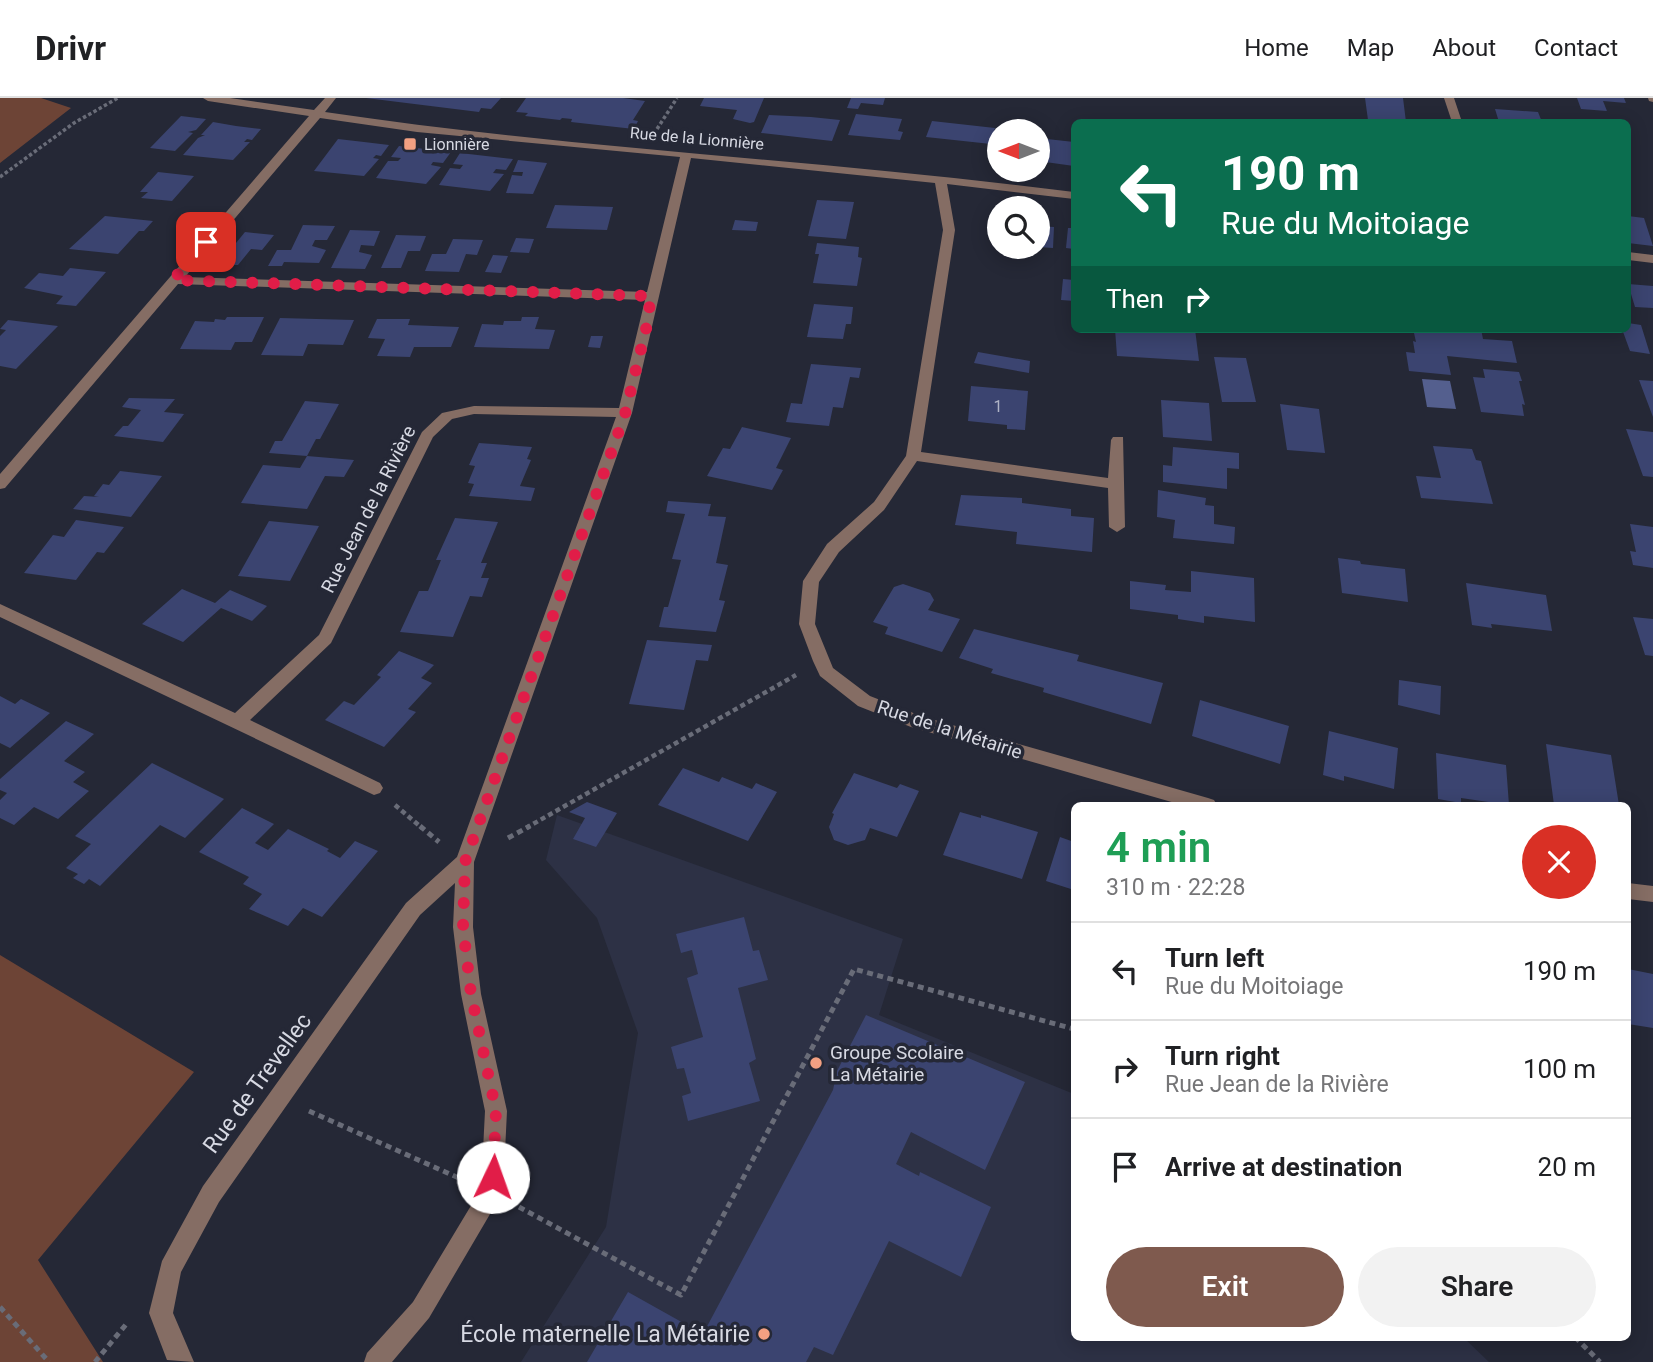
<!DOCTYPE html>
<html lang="en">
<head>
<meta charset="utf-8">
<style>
  body { margin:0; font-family:Roboto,sans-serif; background:#f2f2f2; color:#202124; height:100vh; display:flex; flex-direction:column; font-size:26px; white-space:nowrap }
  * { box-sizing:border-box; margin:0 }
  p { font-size:23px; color:#757577 }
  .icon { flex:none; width:38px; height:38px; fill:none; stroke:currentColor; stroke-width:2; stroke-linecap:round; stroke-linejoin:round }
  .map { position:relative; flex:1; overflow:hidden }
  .drawer { position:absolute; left:1071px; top:704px; width:560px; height:539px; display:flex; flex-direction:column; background:#fff; border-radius:10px; box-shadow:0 4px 18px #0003 }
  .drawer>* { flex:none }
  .guide { position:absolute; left:1071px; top:21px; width:560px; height:214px; border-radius:10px; box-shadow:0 4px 18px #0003; background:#0b6e4f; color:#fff; overflow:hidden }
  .needle { width:46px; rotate:270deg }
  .tools { position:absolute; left:987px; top:21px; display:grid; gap:14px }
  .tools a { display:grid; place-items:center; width:63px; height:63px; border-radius:50%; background:#fff; box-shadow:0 4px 18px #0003; font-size:35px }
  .pin { position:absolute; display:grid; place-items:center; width:60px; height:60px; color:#fff; margin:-30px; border-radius:14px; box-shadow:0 4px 10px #0006 }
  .me { position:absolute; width:77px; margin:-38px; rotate:3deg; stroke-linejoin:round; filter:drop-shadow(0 0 5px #0008) }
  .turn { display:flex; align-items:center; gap:24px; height:147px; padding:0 35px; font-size:32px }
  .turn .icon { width:91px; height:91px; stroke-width:2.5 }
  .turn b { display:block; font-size:49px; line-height:60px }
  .then { display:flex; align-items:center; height:66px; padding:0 35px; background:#0003; gap:14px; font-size:26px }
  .round { display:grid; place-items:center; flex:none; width:74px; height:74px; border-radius:37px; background:#f2f2f2 }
  .summary { display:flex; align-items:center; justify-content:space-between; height:119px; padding:0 35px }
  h1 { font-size:42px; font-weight:600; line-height:52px; color:#1e9e55 }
  .button { display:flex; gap:14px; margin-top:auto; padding:14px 35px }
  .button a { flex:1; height:80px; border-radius:42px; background:#7f5a4e; color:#fff; font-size:28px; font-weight:600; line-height:80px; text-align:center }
  .button a+a { background:#f2f2f2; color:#202124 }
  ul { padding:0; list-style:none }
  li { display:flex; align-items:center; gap:21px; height:98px; padding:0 35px; border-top:2px solid #e0e0e0 }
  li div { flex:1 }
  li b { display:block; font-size:26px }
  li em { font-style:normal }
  header { display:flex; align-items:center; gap:42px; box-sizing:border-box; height:98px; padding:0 35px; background:#fff; border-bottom:2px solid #e0e0e0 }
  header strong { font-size:33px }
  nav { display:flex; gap:38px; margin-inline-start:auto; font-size:24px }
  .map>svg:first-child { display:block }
  .built { fill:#2d3145 }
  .green { fill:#6d4436 }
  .water { fill:#545f8e }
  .building { fill:#3b4470 }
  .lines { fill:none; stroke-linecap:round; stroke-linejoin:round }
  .path-far2 { stroke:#696c78; stroke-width:3.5; stroke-dasharray:3.5 2.5; stroke-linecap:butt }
  .path-far1 { stroke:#696c78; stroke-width:4.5; stroke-dasharray:5 3.5; stroke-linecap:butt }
  .path { stroke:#696c78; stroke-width:5; stroke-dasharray:6 4.5; stroke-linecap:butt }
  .minor { fill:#856d64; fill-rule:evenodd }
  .route { stroke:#e11d48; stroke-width:12; stroke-dasharray:0 21.6 }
  .poi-dot { fill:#f3a082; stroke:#252836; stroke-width:2.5 }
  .labels { text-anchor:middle; stroke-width:7; stroke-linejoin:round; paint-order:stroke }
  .far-street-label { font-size:16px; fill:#d7d9e3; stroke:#252836 }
  .far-poi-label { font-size:16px; fill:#d7d9e3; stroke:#252836; text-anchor:start }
  .number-label { font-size:16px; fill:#b0b4c6 }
  .street-label { font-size:19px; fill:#d7d9e3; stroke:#252836 }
  .poi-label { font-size:19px; fill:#d7d9e3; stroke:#252836; text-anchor:start }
  .near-street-label { font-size:23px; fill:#d7d9e3; stroke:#252836 }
  .near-poi-label { font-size:23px; fill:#d7d9e3; stroke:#252836; text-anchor:end }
</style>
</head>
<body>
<header>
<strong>Drivr</strong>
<nav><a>Home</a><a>Map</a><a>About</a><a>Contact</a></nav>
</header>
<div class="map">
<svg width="1653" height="1264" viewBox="0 0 1653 1264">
  <rect width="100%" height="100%" fill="#252836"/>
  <!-- built -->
  <path class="built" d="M557,717L903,841L879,917L1074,996V1239H1463L1489,1264H521L606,1129L638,935L597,820L546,762Z"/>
  <!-- green -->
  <path class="green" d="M0,0H41L71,10L0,65Z
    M0,857L194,974L38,1162L103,1264H0Z"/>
  <!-- water -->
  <path class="water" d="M1422,281L1450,283L1456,311L1427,309Z"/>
  <!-- building -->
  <path class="building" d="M366,0H501L491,11L481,10L479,14Z
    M526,0H623L645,3L633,22L638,23L634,31L571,24L572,21L562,20L560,22L525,18L528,15L516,14Z
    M704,0H764L754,24L750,25L733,21L737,12L700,8Z
    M851,0H885L883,7L861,5L858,11L847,10Z
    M1365,0H1403L1406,24L1368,22Z
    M1577,0H1624L1626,5L1603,3L1607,13L1581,11Z
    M1495,11L1538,14L1542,24H1499Z
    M856,16L902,21L898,33L903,34L900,42L848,37Z
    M769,17L811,19L840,22L832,43L761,35Z
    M181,18L206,21L196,32L188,34L193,35L175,53L150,50Z
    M932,23L995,30L991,46L926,39Z
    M213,24L236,28L261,31L252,42L247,41L244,44H250L233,62L183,57L198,40L205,37H201Z
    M1038,40L1074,44V68L1038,63Z
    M338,41L364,44L389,47L381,58L376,57L373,60L379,61L364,78L314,73Z
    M399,48L451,54L443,65L433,64L431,67L441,69L426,86L376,80L388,63H398L401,60L391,59Z
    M460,55L513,61L506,72L496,71L493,75L504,76L490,93L439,87L450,70L460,71L463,67L453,66Z
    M518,62L547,65L533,96L506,95L512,77L522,78L523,74H513Z
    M158,74L194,78L172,103L141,100L148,94H140Z
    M817,102L854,104L846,141L808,138Z
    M555,107L613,109L607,132L546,130Z
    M105,118L153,123L144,133H139L118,156L69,151Z
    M1628,118L1644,120L1653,148L1628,145Z
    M735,122L758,124L756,133L732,132Z
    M303,127L335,128L327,142H315L312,148L326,152L319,165L284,164L282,168H268L277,152H291Z
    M1038,128L1054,129L1053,150L1038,149Z
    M1068,130H1074V151L1066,150Z
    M350,132L380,133L374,148L361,147L359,154L372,157L365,171L331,170Z
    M245,134L274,137L262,152L251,151L238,167H218Z
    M396,137L426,138L420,153H408L401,170H381Z
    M516,140L534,141L529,155L510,154Z
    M453,141L483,142L477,157L466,156L459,174L425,173L432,156H446Z
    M817,145L859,149L858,159L862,160L857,188L813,185L819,156H815Z
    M493,157L508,158L501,175L485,174Z
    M70,170L106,174L76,208L56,206L63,198L24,190L39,175L63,178Z
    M1063,181L1074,182V203L1061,202Z
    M1628,186L1653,188V210L1635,209Z
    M814,206L853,209L851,226H846L843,241L807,239Z
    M227,219H264L252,244H235L231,252L180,251L195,223L214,224L215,221L225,222Z
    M522,219H539L535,231L555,232L549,251L474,249L482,226L503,227L504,223H521Z
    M280,220L354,222L343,247L308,246L303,258L261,257Z
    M377,221H410L408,227L459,229L451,249H414L410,259L377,258L385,241L368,240Z
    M8,222L58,228L16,271L0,268V238L6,232L0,231Z
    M1628,225L1641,227L1650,256L1630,253L1622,231H1628Z
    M1115,231H1195L1199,263L1117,258Z
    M1410,231H1481L1483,241L1512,243L1517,265L1447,258L1451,277L1409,273L1406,254L1415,255L1413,243L1416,244L1414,235Z
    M591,238H603L600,250L588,249Z
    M978,254L1030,263L1029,275L974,265Z
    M1214,259L1246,260L1256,304H1222Z
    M811,266L861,270L859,280L850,279L843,310L833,309L829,328L786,324L791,305L802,306Z
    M1483,271L1519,274L1522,283H1519L1525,307L1522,306L1524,318L1481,314L1473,279L1485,280Z
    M1639,282L1653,283V319Z
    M971,288L1028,293L1025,332L1007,331V327L968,323Z
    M129,300L175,301L164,314L184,316L163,344L114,338L123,328H128L141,312L122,309Z
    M1161,302L1209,305L1212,343L1163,339Z
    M305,303L339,306L320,341H316L307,358L269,355L275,343H282Z
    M1280,306L1319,311L1325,355L1287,352Z
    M742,329L791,340L776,370L783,372L772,392L707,378L723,350L730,351Z
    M1626,331L1653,334V379L1643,378Z
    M479,345L532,349L527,361L531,362L520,388L535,390L531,403L469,398L474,386L468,385L475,368L469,367Z
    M1433,348L1472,351L1476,362L1481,363L1493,406L1421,400L1416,378L1441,380Z
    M1173,349L1239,355V371L1227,370V391L1163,384V367L1172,368Z
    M307,358L354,362L344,379L325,378L307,411L241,405L263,367L300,370Z
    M120,373L162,378L131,419L73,411L84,398L99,399L94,398L103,386L109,387Z
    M1158,392L1206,400L1205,407L1214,408V426L1235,429L1234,446L1173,440L1175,422L1157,419Z
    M961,397L1022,400V405L1071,411V418L1094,420L1092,454L1016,446L1017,434L955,427Z
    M668,403L711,406L708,418L726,419L716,465L728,467L719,502L725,503L716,534L659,529L664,509H668L681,462L672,461L685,416L666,414Z
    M455,420L498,424L481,465H487L481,480H489L482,499L470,498L453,539L400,534L419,493H428L441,462H436Z
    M76,422L124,429L104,455L97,454L76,482L24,475L53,437L64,439Z
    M269,423L319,428L290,483L238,478Z
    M1630,426L1653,429V470L1633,467L1630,453L1636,454Z
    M1338,460L1360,463L1361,466L1405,471L1408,504L1342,495Z
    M1191,473L1254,480L1255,524L1204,518V525L1178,521V517L1130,511V483L1166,487L1165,492L1191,494Z
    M1466,485L1546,497L1552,533L1491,526L1492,530L1472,527Z
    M903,486L930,495L934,502L928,512L960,521L942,554L885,536L888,529L873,524L894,489Z
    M182,491L215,505L230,492L267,508L252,523L221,510L183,544L142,526Z
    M1633,519L1653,521V558L1645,557Z
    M974,531L1079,557L1077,563L1163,585L1151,626L1043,594L1044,590L991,575L993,571L959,560Z
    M647,542L712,547L708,563L696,562L684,612L629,606Z
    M399,553L434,567L421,580L432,585L408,611L416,614L384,649L325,622L344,603L354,607L381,579L377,577Z
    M1399,582L1441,588L1440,617L1398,607Z
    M0,598L15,606L21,601L50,615L10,650L0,645Z
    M1200,602L1289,628L1280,666L1192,638Z
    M66,623L94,636L64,663L85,674L73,684L89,693L58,721L34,709L14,727L0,720V702L7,695L0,692V681Z
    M1329,633L1398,650L1394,691L1344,678V683L1323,677Z
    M1546,646L1611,657L1619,707H1554Z
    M1436,655L1506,667L1509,707L1461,700V705L1438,701Z
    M152,665L224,701L185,740L160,727L100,788L89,781L84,786L73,780L78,776L66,770L91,746L75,738Z
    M683,670L719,684L722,679L752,691L756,685L777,694L748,743L658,707Z
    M854,675L897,690L900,686L919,693L897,739L870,730L865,742L858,744L848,747L834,742L829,729L834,716L832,715Z
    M587,704L617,715L596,749L573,741L585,720L569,714Z
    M242,710L274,726L255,745L268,752L288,731L329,751L327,753L340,760L355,743L378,753L322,819L303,810L288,828L249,811L262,796L243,786L249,779L199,754Z
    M960,714L981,720V717L1038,734L1022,781L943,757Z
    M1060,739L1074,744V792L1046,783Z
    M744,819L753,853L759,852L768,882L738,890L756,961L749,965L760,1003L688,1023L682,998L691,995L684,970L677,971L671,949L703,939L687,880L698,876L692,852L681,855L676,836Z
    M1628,871L1653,876V930L1628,926Z
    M866,917L1025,984L985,1072L911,1034L896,1066L919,1078L920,1074L991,1109L961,1179L889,1143L833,1257L814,1249L806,1264H587L628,1194L703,1236L833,992L837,973Z"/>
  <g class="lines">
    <!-- path-far2 -->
    <path class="path-far2" d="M657,31L677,0
      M0,79L74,25L118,0"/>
    <!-- path-far1 -->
    <path class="path-far1" d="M395,707L422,730
      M526,730L796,577"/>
    <!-- path -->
    <path class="path" d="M420,728L439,744
      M508,740L530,728
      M309,1013L461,1081
      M519,1109L681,1197L854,871L1074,931
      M0,1209L49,1264
      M1575,1239L1600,1264
      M95,1264L128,1224"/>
    <!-- minor -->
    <path class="minor" d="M203,0H230L314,12L325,0H336L325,14C573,51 825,62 1074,94V101L947,86L955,132L921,354L1108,380L1111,342L1113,339H1123L1125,429L1117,434L1109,429L1108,390L917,363L884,412L839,454L819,484L815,526L833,570L870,598L921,618L1208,700L1214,702L1217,707H1182L911,629L858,608L820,578L813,563L799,526L803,483L827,446L874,404L906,358L943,132L935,85L691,60L632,315L474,764L473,829L481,896L507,1013L503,1094L429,1220L392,1264H364L367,1255L413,1204L481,1091L485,1013L461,896L453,829L455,785L420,817L219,1104L181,1174L173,1215L194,1264L167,1262L149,1215L162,1163L203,1088L406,805L457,759L616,319L474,316L452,321L433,339L331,545L250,622L380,685L383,690L380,695L374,697L0,519V506L235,615L319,537L422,334L442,315L474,308L619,310L645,202L178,186L5,390L0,391V376L309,18L208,3ZM320,20L417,34L680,59L647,194L185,179Z
      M1444,0H1454L1462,24H1452Z
      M1648,0H1653V4L1649,3Z
      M1628,154L1653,157V165L1628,162Z
      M1628,785L1653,788V804L1628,801Z"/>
  </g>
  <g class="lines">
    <!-- route -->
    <path class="route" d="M206,144L173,182L651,198L647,227L625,316L465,764L463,829L471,896L496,1013L493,1079"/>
  </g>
  <!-- markers -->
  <g class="poi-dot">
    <rect x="403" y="39" width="14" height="14" rx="3.5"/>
    <circle cx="816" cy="965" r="7"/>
    <circle cx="764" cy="1236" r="7"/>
  </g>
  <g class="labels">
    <!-- far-street labels -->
    <g class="far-street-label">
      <text transform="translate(697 40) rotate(5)" y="6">Rue de la Lionnière</text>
    </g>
    <!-- far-poi labels -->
    <g class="far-poi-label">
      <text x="424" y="52">Lionnière</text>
    </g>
    <!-- number labels -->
    <g class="number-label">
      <text x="998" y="314">1</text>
    </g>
    <!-- street labels -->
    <g class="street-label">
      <text transform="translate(368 411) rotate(-63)" y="7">Rue Jean de la Rivière</text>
      <text transform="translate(950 631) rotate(18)" y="7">Rue de la Métairie</text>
    </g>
    <!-- poi labels -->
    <g class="poi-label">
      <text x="830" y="961">Groupe Scolaire<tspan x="830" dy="22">La Métairie</tspan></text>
    </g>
    <!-- near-street labels -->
    <g class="near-street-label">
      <text transform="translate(257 985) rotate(-54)" y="8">Rue de Trevellec</text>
    </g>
    <!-- near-poi labels -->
    <g class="near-poi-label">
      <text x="750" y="1244">École maternelle La Métairie</text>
    </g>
  </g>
</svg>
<div class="tools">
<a><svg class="needle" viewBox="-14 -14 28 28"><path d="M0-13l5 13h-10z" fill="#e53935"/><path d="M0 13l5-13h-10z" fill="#757577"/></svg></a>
<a><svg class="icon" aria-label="search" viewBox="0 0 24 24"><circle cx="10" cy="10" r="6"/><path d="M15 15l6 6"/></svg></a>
</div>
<div class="pin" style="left:206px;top:144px;background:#d93025"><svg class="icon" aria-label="arrive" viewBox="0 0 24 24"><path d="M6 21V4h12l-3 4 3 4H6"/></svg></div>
<svg class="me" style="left:493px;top:1079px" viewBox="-20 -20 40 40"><circle r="19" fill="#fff"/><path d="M0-13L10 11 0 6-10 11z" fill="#e11d48"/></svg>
<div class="guide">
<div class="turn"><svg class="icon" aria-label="left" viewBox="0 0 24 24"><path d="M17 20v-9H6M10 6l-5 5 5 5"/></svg><div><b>190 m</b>Rue du Moitoiage</div></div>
<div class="then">Then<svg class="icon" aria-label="right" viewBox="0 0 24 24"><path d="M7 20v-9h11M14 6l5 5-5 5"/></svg></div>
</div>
<section class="drawer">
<div class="summary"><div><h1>4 min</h1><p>310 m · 22:28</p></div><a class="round" style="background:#d93025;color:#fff"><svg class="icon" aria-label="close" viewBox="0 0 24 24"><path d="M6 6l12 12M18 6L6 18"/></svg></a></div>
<ul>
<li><svg class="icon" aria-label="left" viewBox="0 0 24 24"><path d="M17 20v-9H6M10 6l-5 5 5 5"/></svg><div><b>Turn left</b><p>Rue du Moitoiage</p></div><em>190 m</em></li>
<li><svg class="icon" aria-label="right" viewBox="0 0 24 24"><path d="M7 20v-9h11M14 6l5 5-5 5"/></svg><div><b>Turn right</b><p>Rue Jean de la Rivière</p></div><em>100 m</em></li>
<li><svg class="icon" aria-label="arrive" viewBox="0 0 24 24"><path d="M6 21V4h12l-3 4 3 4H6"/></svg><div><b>Arrive at destination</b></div><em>20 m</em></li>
</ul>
<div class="button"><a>Exit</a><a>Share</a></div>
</section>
</div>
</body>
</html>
